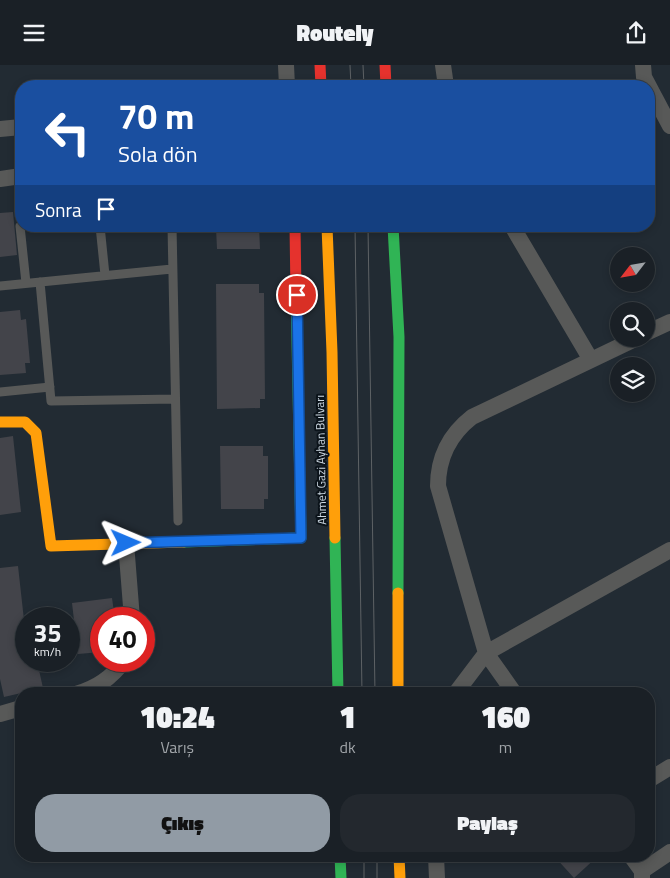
<!DOCTYPE html>
<html lang="tr">
<head>
<meta charset="utf-8">
<style>
  body { margin:0; font-family:"Titillium Web",sans-serif; background:#23282e; color:#f1f3f6; height:100vh; display:flex; flex-direction:column; font-size:19px; white-space:nowrap }
  * { box-sizing:border-box; margin:0 }
  p { font-size:16px; color:#9fa3a7 }
  .icon { flex:none; width:28px; height:28px; fill:none; stroke:currentColor; stroke-width:2; stroke-linecap:round; stroke-linejoin:round }
  .map { position:relative; flex:1; overflow:hidden }
  .details { position:absolute; left:15px; top:622px; width:640px; height:175px; display:flex; flex-direction:column; background:#1a2026; border-radius:20px; box-shadow:0 2px 8px #0003,0 0 0 1px #383e43 }
  .details>* { flex:none }
  .banner { position:absolute; left:15px; top:15px; width:640px; height:152px; border-radius:20px; box-shadow:0 2px 8px #0003,0 0 0 1px #383e43; background:#1a4fa0; color:#fff; overflow:hidden }
  .needle { width:32px; rotate:239deg }
  .buttons { position:absolute; left:610px; top:182px; display:grid; gap:10px }
  .buttons a { display:grid; place-items:center; width:45px; height:45px; border-radius:50%; background:#1a2026; box-shadow:0 2px 8px #0003,0 0 0 1px #383e43; font-size:25px }
  .speed { position:absolute; left:15px; top:542px; display:flex; gap:10px; font-size:25px; font-weight:700; text-align:center }
  .speed>* { display:grid; place-content:center; width:65px; height:65px; border-radius:50%; background:#1a2026; box-shadow:0 2px 8px #0003,0 0 0 1px #383e43; line-height:1 }
  .speed small { font-size:12px; font-weight:400 }
  .speed .limit { border:8px solid #d22; background:#fff; color:#111 }
  .pin { position:absolute; display:grid; place-items:center; width:42px; height:42px; color:#fff; margin:-21px; border:2px solid #fff; border-radius:50%; box-shadow:0 1px 5px #0007 }
  .me { position:absolute; width:55px; margin:-28px; rotate:89deg; stroke-linejoin:round; filter:drop-shadow(0 0 4px #0008) }
  .turn { display:flex; align-items:center; gap:18px; height:105px; padding:0 20px; font-size:22px }
  .turn .icon { width:65px; height:65px; stroke-width:2.5 }
  .turn b { display:block; font-size:35px; line-height:42px }
  .then { display:flex; align-items:center; height:48px; padding:0 20px; background:#0003; gap:10px; font-size:19px }
  .eta { display:flex; justify-content:space-evenly; align-items:center; height:85px; text-align:center }
  .eta b { font-size:30px; font-weight:800; line-height:35px }
  .button { display:flex; gap:10px; margin-top:auto; padding:10px 20px }
  .button a { flex:1; height:58px; border-radius:20px; background:#919ba5; color:#111; font-size:20px; font-weight:800; line-height:58px; text-align:center }
  .button a+a { background:#23282e; color:#f1f3f6 }
  header { display:flex; justify-content:space-between; align-items:center; height:65px; padding:0 20px; background:#1a2026; font-size:22px; font-weight:800 }
  .map>svg:first-child { display:block }
  .building { fill:#43444a }
  .lines { fill:none; stroke-linecap:round; stroke-linejoin:round }
  .lane { stroke:#585958; stroke-width:9 }
  .street { stroke:#585958; stroke-width:16 }
  .fast { stroke:#30b455; stroke-width:11 }
  .slow { stroke:#ff9f0a; stroke-width:11 }
  .jam { stroke:#e5322d; stroke-width:11 }
  .tram { stroke:#5e6265; stroke-width:1 }
  .route-casing { stroke:#114b97; stroke-width:12 }
  .route { stroke:#1a73e8; stroke-width:9 }
  .labels { text-anchor:middle; stroke-width:4; stroke-linejoin:round; paint-order:stroke }
  .street-label { font-size:12px; fill:#cdd8e2; stroke:#0b131a }
</style>
</head>
<body>
<header><svg class="icon" aria-label="menu" viewBox="0 0 24 24"><path d="M4 6h16M4 12h16M4 18h16"/></svg>Routely<svg class="icon" aria-label="share" viewBox="0 0 24 24"><path d="M12 15V3M7 8l5-5 5 5M5 13v7h14v-7"/></svg></header>
<div class="map">
<svg width="670" height="813" viewBox="0 0 670 813">
  <rect width="100%" height="100%" fill="#222b33"/>
  <!-- building -->
  <path class="building" d="M13,147L17,190L0,192V148Z
    M221,161H259L260,184H217L216,163Z
    M216,219H259V228H264L265,334H260V343L217,344Z
    M20,245L21,255L26,254L30,298H25L26,308L0,310V247Z
    M13,371L21,447L0,450V373Z
    M220,381H263V391H268V434H264V444H221Z
    M18,501L26,573V596H37L43,623L4,632L0,614V503Z
    M112,533L115,554H101V587L78,589L72,538Z
    M554,791H598L574,813Z"/>
  <g class="lines">
    <!-- lane -->
    <path class="lane" d="M20,161L26,218
      M100,161L105,210
      M172,161L178,456
      M40,217L51,336L175,334
      M0,221L172,204
      M0,327L50,322"/>
    <!-- street -->
    <path class="street" d="M286,0L287,21
      M443,0L446,21
      M643,0L644,12L670,61
      M0,64L21,62
      M0,114L21,111
      M512,161L591,295
      M646,268L670,257
      M126,478L132,554
      M76,629C97,623 111,613 124,596
      M455,629L486,588L670,485
      M515,629L486,588L438,421C438,392 449,370 472,352L635,274
      M0,649L21,643
      M649,715L670,702
      M436,791L437,813
      M631,791L642,806V813
      M642,806L670,787"/>
    <!-- fast -->
    <path class="fast" d="M393,161L399,272L398,528
      M335,473L338,629
      M184,477L301,473L296,228
      M340,791L341,813"/>
    <!-- slow -->
    <path class="slow" d="M327,161L332,287L335,473
      M0,357H25L36,368L51,481L184,477
      M398,629V528
      M399,791L400,813"/>
    <!-- jam -->
    <path class="jam" d="M320,0L321,21
      M385,0L386,21
      M295,161L296,228"/>
    <!-- tram -->
    <path class="tram" d="M350,0L351,21
      M363,0L364,21
      M355,161L362,629
      M368,161L375,629
      M364,791V813
      M377,791V813"/>
  </g>
  <g class="lines">
    <!-- route casing -->
    <g class="route-casing">
      <path id="route" d="M126,478L301,473L297,230"/>
    </g>
    <!-- route -->
    <use href="#route" class="route"/>
  </g>
  <g class="labels">
    <!-- street labels -->
    <g class="street-label">
      <text transform="translate(321 395) rotate(-91)" y="4">Ahmet Gazi Ayhan Bulvarı</text>
    </g>
  </g>
</svg>
<div class="buttons">
<a><svg class="needle" viewBox="-14 -14 28 28"><path d="M0-13l5 13h-10z" fill="#e53935"/><path d="M0 13l5-13h-10z" fill="#9fa3a7"/></svg></a>
<a><svg class="icon" aria-label="search" viewBox="0 0 24 24"><circle cx="10" cy="10" r="6"/><path d="M15 15l6 6"/></svg></a>
<a><svg class="icon" aria-label="layers" viewBox="0 0 24 24"><path d="M12 4l9 5-9 5-9-5zM3 14l9 5 9-5"/></svg></a>
</div>
<div class="speed"><div>35<small>km/h</small></div><div class="limit">40</div></div>
<div class="pin" style="left:297px;top:230px;background:#d93025"><svg class="icon" aria-label="arrive" viewBox="0 0 24 24"><path d="M6 21V4h12l-3 4 3 4H6"/></svg></div>
<svg class="me" style="left:126px;top:478px" viewBox="-20 -20 40 40"><path d="M0-17L14 15 0 8-14 15z" fill="#1a73e8" stroke="#fff" stroke-width="4"/></svg>
<div class="banner">
<div class="turn"><svg class="icon" aria-label="left" viewBox="0 0 24 24"><path d="M17 20v-9H6M10 6l-5 5 5 5"/></svg><div><b>70 m</b>Sola dön</div></div>
<div class="then">Sonra<svg class="icon" aria-label="arrive" viewBox="0 0 24 24"><path d="M6 21V4h12l-3 4 3 4H6"/></svg></div>
</div>
<section class="details">
<div class="eta">
<div><b>10:24</b><p>Varış</p></div>
<div><b>1</b><p>dk</p></div>
<div><b>160</b><p>m</p></div>
</div>
<div class="button"><a>Çıkış</a><a>Paylaş</a></div>
</section>
</div>
</body>
</html>
